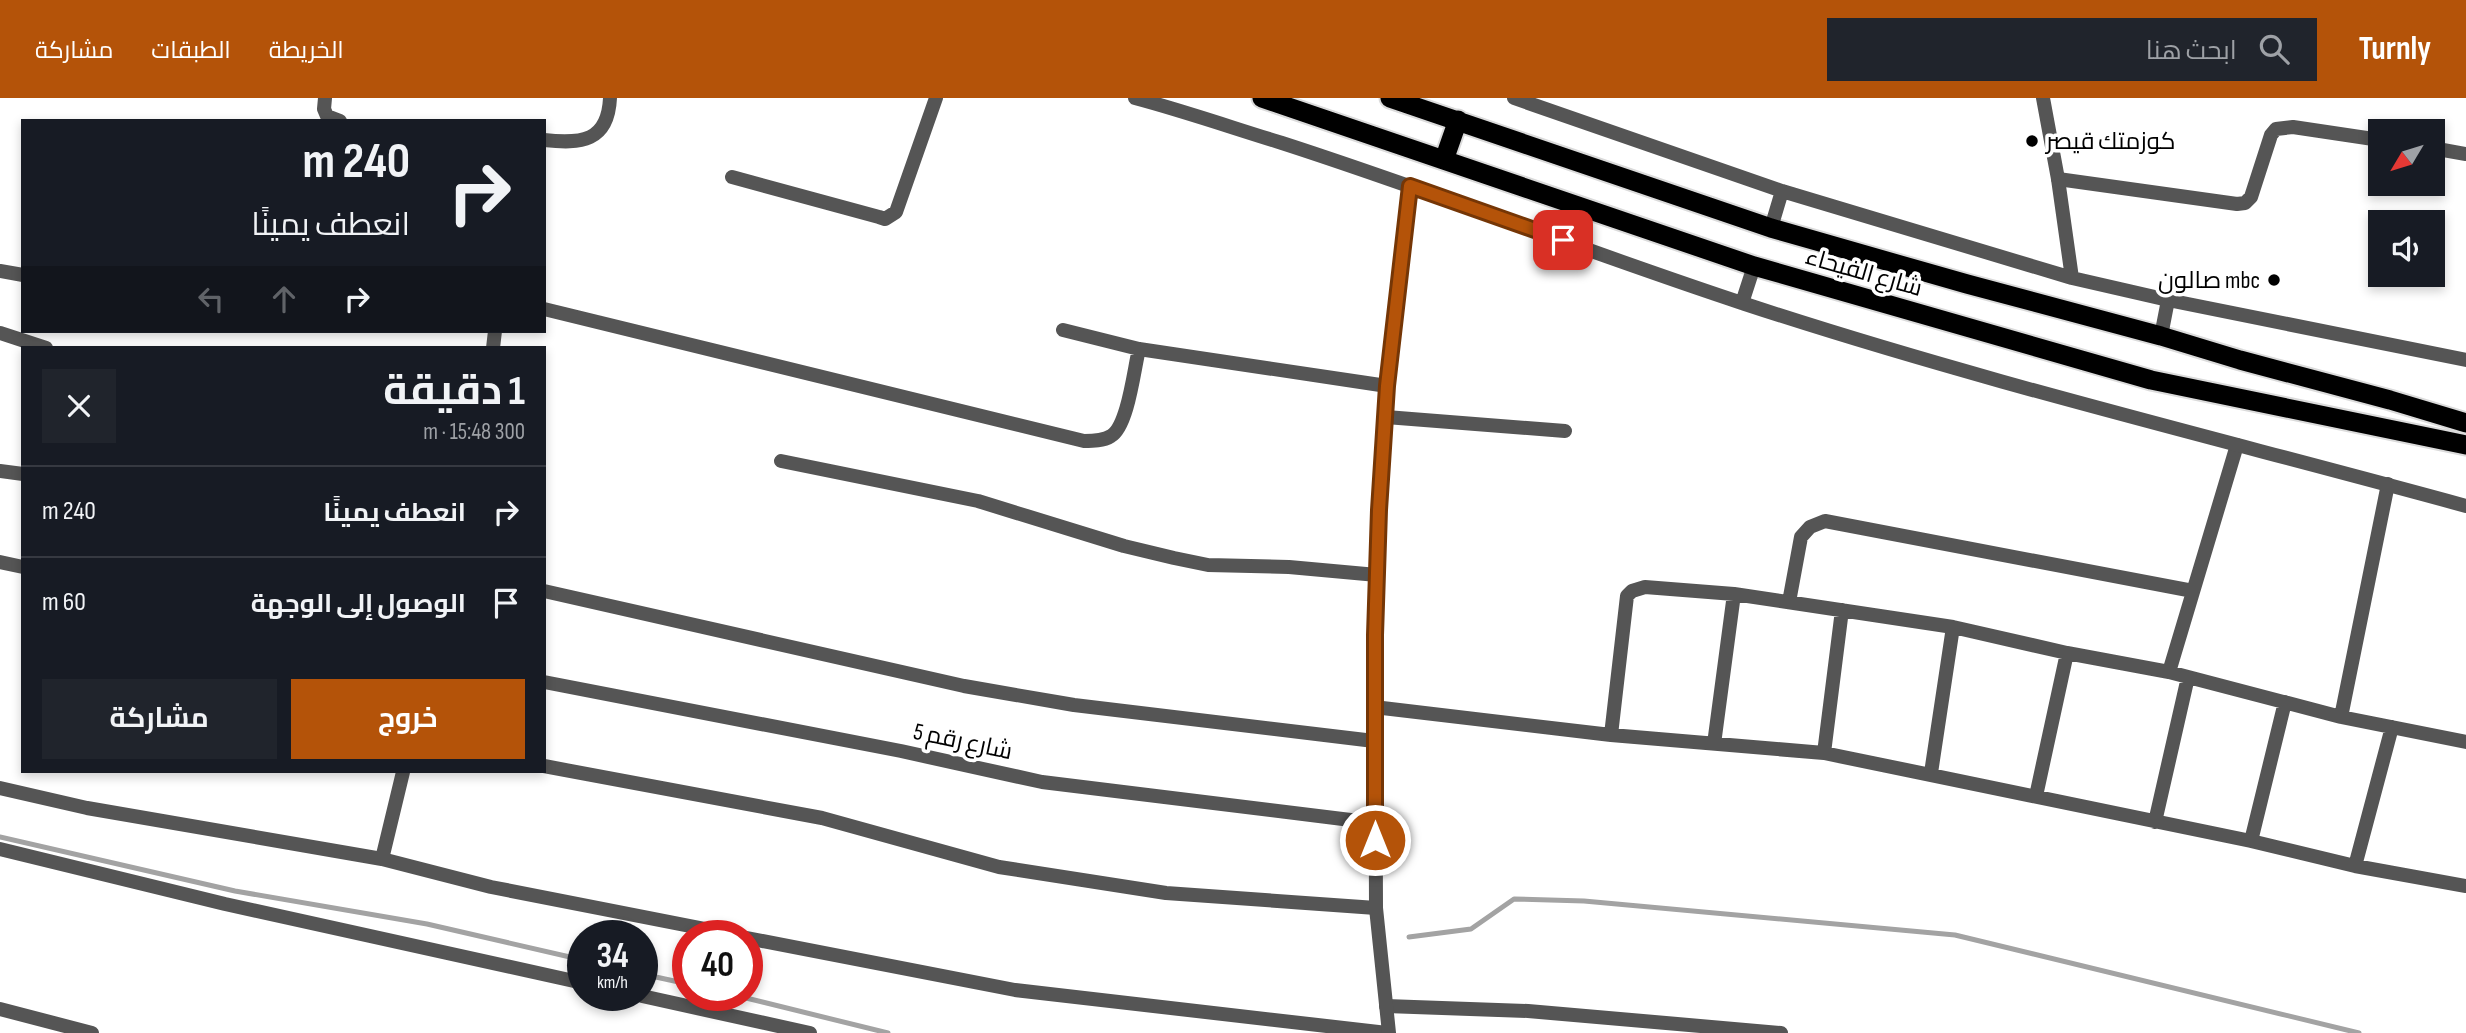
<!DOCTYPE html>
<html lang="ar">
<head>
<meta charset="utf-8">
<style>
  body { margin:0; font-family:"Sofia Sans Condensed",Cairo,sans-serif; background:#20242c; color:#f1f3f6; direction:rtl; height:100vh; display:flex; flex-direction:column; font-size:26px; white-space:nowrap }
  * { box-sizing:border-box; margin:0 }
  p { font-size:23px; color:#9ea1a6 }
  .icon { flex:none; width:38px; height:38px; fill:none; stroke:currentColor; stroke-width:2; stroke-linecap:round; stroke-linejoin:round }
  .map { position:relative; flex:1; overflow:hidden; direction:ltr }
  .sheet { position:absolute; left:21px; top:248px; width:525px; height:427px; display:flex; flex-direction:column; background:#171b24; border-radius:0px; box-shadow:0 4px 10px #0003; direction:rtl }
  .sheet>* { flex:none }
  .hud { position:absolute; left:21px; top:21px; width:525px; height:214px; border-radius:0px; box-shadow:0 4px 10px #0003; direction:rtl; background:#171b24; color:#f1f3f6; overflow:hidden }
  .needle { width:46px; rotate:232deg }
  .fabs { position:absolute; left:2368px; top:21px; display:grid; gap:14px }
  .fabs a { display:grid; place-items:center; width:77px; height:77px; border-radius:0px; background:#171b24; box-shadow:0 4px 10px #0003; font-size:35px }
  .speed { position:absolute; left:567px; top:822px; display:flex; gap:14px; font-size:35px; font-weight:700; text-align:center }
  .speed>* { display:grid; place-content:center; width:91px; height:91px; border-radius:50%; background:#171b24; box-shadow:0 4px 10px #0003; line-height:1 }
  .speed small { font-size:18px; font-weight:400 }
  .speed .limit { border:10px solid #d22; background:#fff; color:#111 }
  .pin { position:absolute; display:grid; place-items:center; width:60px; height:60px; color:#fff; margin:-30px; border-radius:14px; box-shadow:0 4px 10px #0006 }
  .me { position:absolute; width:77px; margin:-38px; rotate:0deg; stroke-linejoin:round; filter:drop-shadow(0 0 5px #0008) }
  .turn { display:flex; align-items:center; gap:24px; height:147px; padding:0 21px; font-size:32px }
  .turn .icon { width:91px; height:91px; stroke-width:2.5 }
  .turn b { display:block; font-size:49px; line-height:60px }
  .lanes { display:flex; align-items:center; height:66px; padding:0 21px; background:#0003; justify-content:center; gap:35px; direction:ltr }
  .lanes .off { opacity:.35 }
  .round { display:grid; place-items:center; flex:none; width:74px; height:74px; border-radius:0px; background:#20242c }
  .overview { display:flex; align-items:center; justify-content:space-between; height:119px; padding:0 21px }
  h1 { font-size:42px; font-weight:700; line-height:52px }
  .primary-button { display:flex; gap:14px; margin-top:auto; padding:14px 21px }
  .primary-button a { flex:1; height:80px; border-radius:0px; background:#b45309; color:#fff; font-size:28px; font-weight:700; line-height:80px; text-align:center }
  .primary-button a+a { background:#20242c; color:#f1f3f6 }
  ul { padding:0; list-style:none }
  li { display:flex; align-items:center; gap:21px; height:91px; padding:0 21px; border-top:2px solid #363941 }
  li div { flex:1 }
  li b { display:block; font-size:26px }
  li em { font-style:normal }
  header { display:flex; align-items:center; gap:42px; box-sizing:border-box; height:98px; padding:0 35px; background:#b45309; color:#fff }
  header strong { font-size:33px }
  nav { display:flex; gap:38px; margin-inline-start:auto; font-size:24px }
  .search { width:490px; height:63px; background:#20242c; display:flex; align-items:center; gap:18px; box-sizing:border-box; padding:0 24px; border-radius:0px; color:#9ea1a6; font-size:26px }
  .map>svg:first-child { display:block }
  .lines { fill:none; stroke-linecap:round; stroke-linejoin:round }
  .stream { stroke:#a3a3a3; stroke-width:5 }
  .trunk-casing { stroke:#dbdbdb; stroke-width:23 }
  .minor { stroke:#555; stroke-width:14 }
  .tertiary { stroke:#555; stroke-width:14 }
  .trunk { stroke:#000; stroke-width:19 }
  .route-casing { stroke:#753606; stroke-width:18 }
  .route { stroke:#b45309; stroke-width:12 }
  .poi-dot { fill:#000; stroke:#fff; stroke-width:2.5 }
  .labels { text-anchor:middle; stroke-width:7; stroke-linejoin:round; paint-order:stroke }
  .poi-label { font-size:24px; fill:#000; stroke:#fff; text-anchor:start }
  .street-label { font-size:24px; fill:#000; stroke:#fff }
</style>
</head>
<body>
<header>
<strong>Turnly</strong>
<div class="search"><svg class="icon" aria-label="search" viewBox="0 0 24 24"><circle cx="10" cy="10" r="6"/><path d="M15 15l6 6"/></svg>ابحث هنا</div>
<nav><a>الخريطة</a><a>الطبقات</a><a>مشاركة</a></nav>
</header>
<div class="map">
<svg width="2466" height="935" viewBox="0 0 2466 935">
  <rect width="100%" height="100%" fill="#fff"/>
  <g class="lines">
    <!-- stream -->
    <path class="stream" d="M0,739L235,793L427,826L583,862
      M1409,839L1471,831L1514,801L1584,803L1955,837L2359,935
      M642,876L688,886
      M738,898L888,935"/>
    <!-- trunk casing -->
    <g class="trunk-casing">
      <path id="trunk" d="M1262,0L1754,168L2151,282L2466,347
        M1390,0L1771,130L1967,186L2161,238L2240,262L2390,302L2466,325
        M1444,62L1458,22"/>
    </g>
    <!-- minor -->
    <path class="minor" d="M325,0L324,11L327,18L340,23
      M544,42C581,46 608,44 610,0
      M2432,50L2466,56
      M732,79L879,119L885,121L896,114L936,0
      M2058,81L2237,106L2245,105L2251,99L2271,37L2276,31L2293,29L2380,42
      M0,173L23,177
      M544,211L1084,343C1093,343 1103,343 1111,338C1128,328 1134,271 1139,251
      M1063,232L1139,251L1387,288
      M0,235L46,250
      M493,250L495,233
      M1386,319L1565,333
      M781,363L978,403L1124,448L1174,460L1208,467L1289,469L1377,477
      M0,373L23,376
      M0,464L23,469
      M544,493L964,588L1074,607L1374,643
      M1789,504L1801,439L1810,429L1825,423L2193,493
      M2169,574L2237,347
      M544,584L901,653L1042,684L1375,725
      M1374,609L1611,637L1824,655L2251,743L2355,768L2466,788
      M2341,619L2388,386
      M1611,637L1627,498L1632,493L1645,489L1734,496L1953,529L2067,555L2169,574L2341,619L2466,644
      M1714,646L1734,496
      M1824,655L1842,512
      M544,668L822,720L999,769L1166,795L1376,810
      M1931,675L1953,529
      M0,690L87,710L382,761L491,789L741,838
      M2036,698L2067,555
      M2155,724L2188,579
      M2251,743L2285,604
      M0,751L225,806L583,885
      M382,761L403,674
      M2355,768L2392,629
      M747,840L1015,892L1387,935
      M642,898L810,935
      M1386,908L1528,913L1781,935
      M0,911L92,935"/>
    <!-- tertiary -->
    <path class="tertiary" d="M1135,0C1184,13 1233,30 1282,45C1437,95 1590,155 1745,206C1982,284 2225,342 2466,408
      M1514,0L1782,93L2072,180L2168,202L2466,262
      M2043,0L2058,81L2072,180
      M1771,130L1782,93
      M1742,205L1754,168
      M2161,238L2168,202
      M1389,935L1376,810L1375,537L1379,412L1387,288L1410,88"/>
    <!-- trunk -->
    <use href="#trunk" class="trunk"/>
  </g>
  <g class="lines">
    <!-- route casing -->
    <g class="route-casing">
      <path id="route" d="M1375,742V537L1379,412L1387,288L1410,88L1563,142"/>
    </g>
    <!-- route -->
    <use href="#route" class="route"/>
  </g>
  <!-- markers -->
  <g class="poi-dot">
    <circle cx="2032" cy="43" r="7"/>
    <circle cx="2274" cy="182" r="7"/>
  </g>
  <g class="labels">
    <!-- poi labels -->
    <g class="poi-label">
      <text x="2046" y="51">كوزمتك قيصر</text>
      <text x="2260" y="190" text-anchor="end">صالون mbc</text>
    </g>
    <!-- street labels -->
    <g class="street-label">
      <text transform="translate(1864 174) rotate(16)" y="8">شارع الفيحاء</text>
      <text transform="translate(963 643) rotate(12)" y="8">شارع رقم 5</text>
    </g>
  </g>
</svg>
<div class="fabs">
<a><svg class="needle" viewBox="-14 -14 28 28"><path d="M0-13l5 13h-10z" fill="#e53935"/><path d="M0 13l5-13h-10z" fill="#9ea1a6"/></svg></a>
<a><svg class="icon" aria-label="sound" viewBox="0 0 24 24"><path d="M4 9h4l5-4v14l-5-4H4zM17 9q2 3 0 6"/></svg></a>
</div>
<div class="speed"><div>34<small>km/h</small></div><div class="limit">40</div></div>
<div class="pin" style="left:1563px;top:142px;background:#d93025"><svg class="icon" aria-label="arrive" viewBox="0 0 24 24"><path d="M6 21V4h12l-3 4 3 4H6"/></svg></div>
<svg class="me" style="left:1375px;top:742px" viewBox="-20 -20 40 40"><circle r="17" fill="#b45309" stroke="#fff" stroke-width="3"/><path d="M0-11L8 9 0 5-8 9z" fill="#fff"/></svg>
<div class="hud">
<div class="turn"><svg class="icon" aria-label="right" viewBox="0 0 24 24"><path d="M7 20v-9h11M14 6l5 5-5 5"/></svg><div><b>240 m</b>انعطف يمينًا</div></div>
<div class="lanes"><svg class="icon off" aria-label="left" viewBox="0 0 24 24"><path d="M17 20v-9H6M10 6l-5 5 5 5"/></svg><svg class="icon off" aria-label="ahead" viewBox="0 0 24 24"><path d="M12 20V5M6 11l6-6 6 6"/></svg><svg class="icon" aria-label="right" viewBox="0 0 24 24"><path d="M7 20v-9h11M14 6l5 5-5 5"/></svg></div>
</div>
<section class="sheet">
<div class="overview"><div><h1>1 دقيقة</h1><p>300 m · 15:48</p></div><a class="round"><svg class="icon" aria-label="close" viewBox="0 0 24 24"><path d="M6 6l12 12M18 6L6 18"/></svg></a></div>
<ul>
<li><svg class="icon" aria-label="right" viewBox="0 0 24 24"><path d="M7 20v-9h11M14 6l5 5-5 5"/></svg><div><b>انعطف يمينًا</b></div><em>240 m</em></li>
<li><svg class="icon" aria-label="arrive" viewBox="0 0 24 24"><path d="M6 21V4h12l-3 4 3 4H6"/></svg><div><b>الوصول إلى الوجهة</b></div><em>60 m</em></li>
</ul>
<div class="primary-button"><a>خروج</a><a>مشاركة</a></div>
</section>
</div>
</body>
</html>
